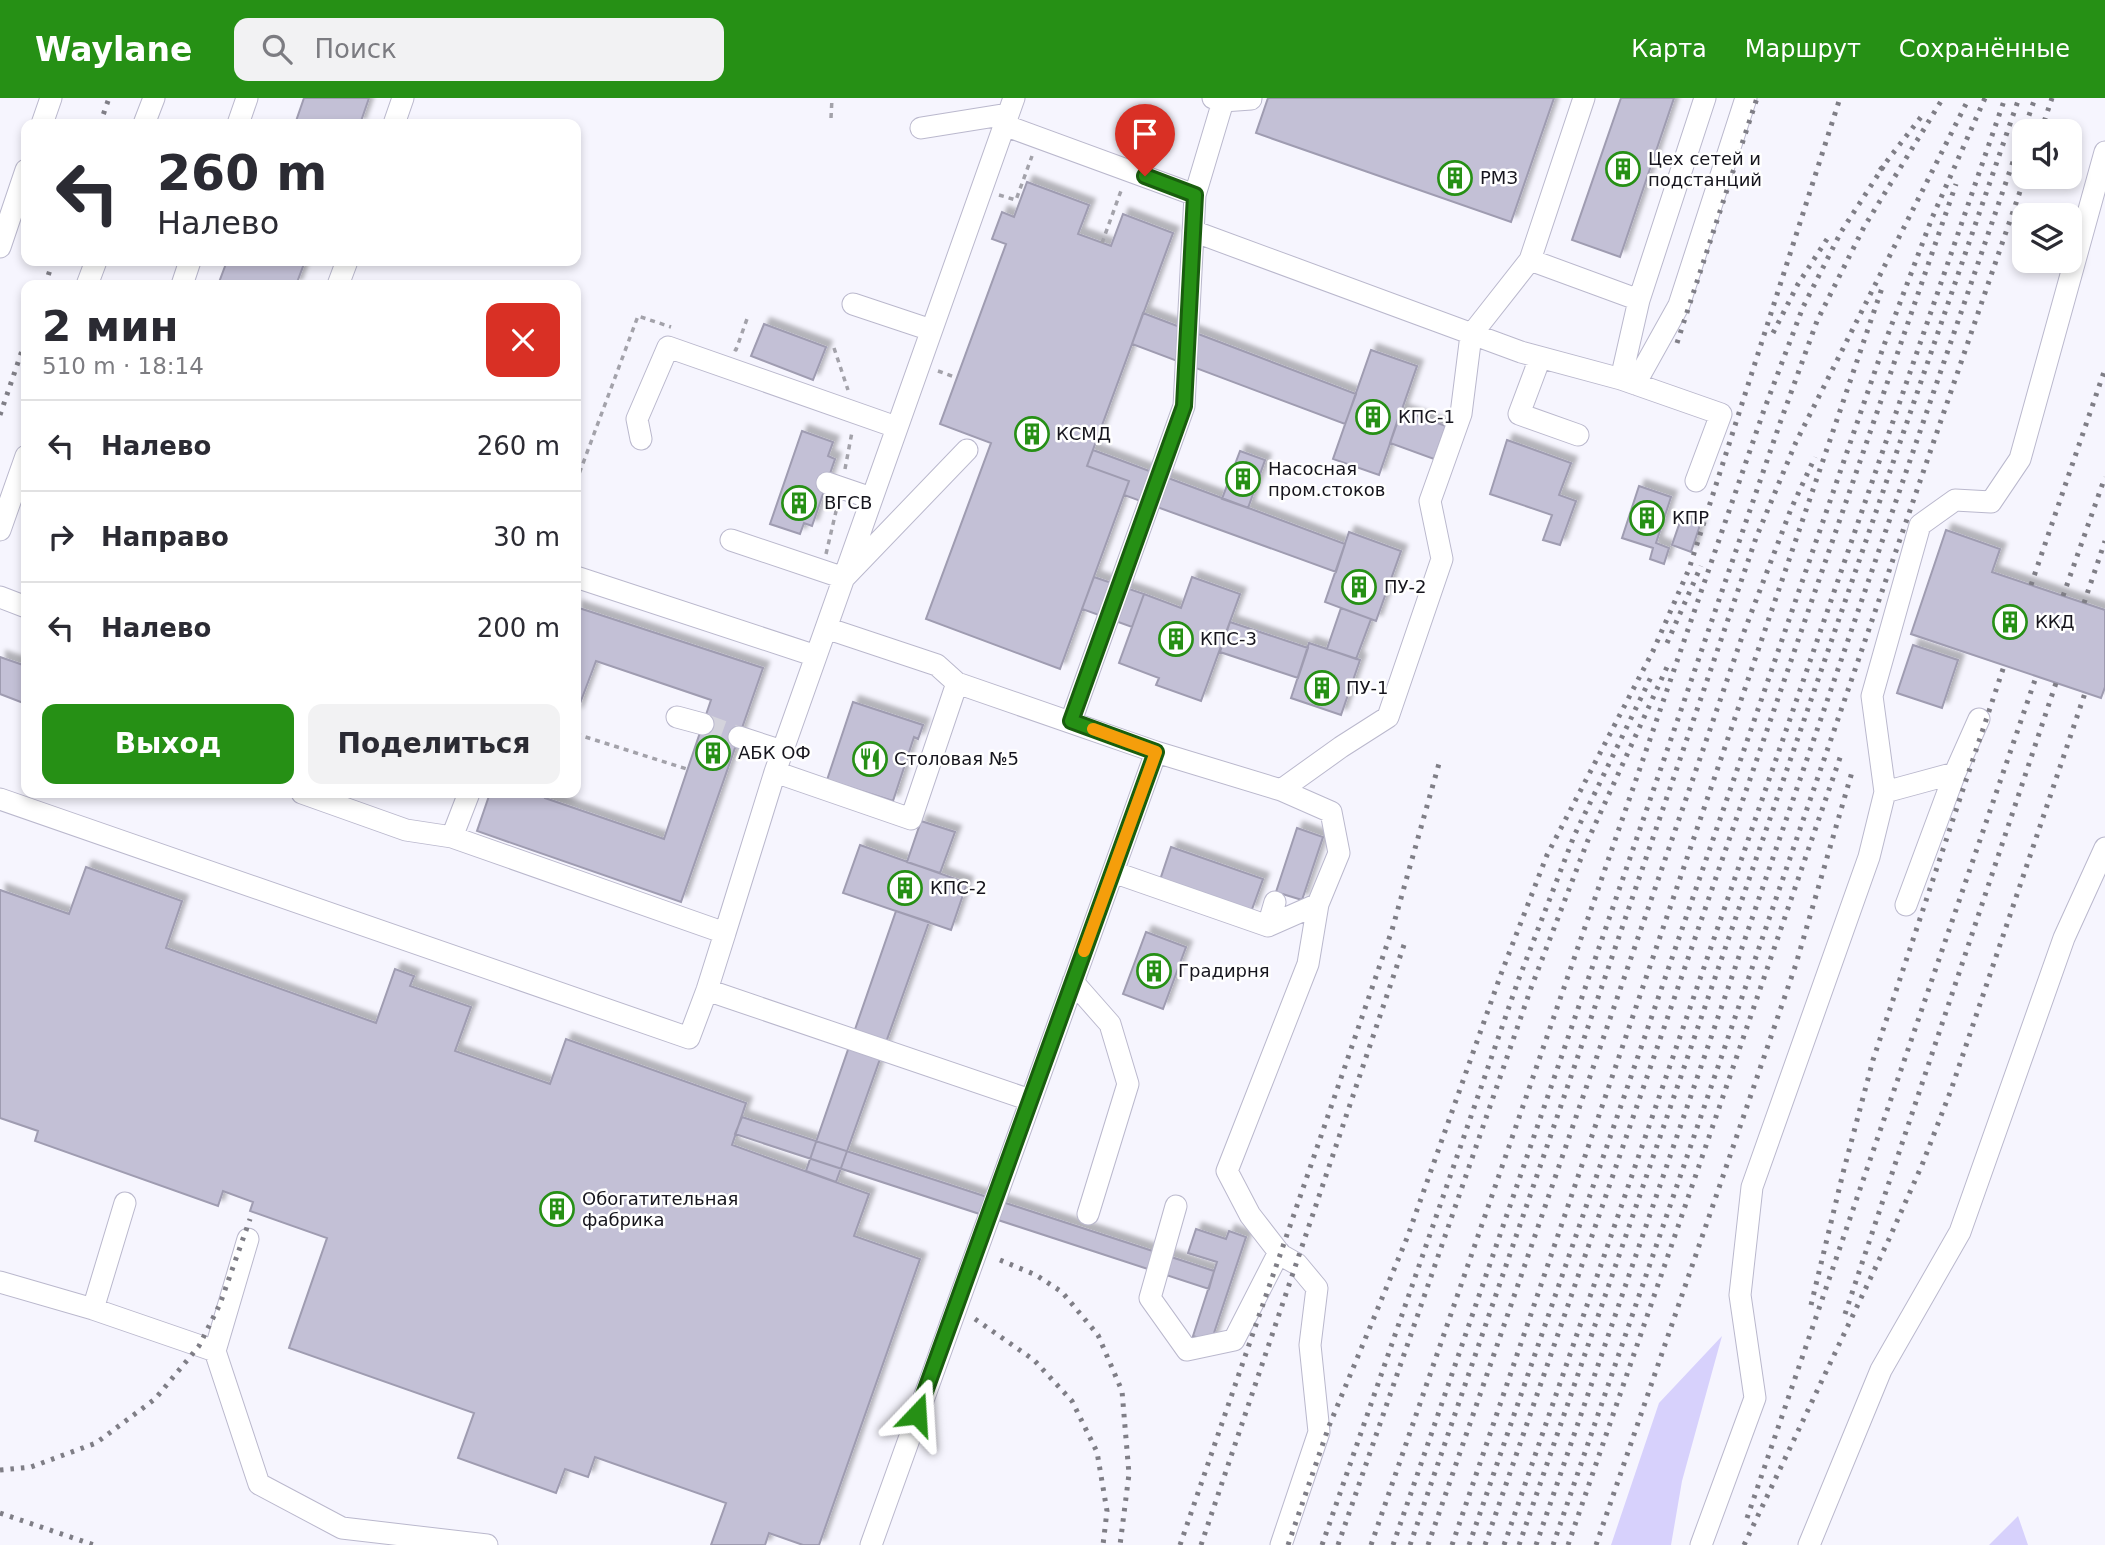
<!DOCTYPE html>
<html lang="ru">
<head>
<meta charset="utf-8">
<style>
  body { margin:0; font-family:"DejaVu Sans",sans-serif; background:#f2f2f3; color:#2b2b33; height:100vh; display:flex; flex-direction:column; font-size:26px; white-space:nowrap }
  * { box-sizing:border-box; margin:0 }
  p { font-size:23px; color:#7c7c81 }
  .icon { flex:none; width:38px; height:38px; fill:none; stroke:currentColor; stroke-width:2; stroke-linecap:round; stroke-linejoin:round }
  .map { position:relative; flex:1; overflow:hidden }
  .panel { position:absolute; left:21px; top:182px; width:560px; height:518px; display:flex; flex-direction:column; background:#fff; border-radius:14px; box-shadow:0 4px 10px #0003 }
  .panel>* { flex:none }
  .top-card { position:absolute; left:21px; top:21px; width:560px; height:147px; border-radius:14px; box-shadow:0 4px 10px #0003; background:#fff; color:#2b2b33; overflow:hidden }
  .tools { position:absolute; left:2012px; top:21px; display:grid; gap:14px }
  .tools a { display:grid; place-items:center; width:70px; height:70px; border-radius:14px; background:#fff; box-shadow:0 4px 10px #0003; font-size:35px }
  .pin { position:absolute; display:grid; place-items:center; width:60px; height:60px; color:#fff; margin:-72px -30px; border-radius:50% 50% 50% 0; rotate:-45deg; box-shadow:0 0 7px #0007 }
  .pin .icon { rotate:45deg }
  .me { position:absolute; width:77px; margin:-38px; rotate:20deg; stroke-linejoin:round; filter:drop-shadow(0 0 5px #0008) }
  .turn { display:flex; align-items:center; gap:24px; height:147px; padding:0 21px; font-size:32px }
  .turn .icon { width:91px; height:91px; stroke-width:2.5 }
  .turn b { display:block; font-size:49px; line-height:60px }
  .round { display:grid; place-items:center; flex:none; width:74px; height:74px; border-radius:14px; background:#f2f2f3 }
  .head { display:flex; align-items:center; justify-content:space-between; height:119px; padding:0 21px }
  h1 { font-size:42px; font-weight:800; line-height:52px }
  .primary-button { display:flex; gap:14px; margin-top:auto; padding:14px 21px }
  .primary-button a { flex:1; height:80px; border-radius:14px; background:#269015; color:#fff; font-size:28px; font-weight:800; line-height:80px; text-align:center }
  .primary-button a+a { background:#f2f2f3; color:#2b2b33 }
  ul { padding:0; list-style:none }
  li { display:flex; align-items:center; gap:21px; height:91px; padding:0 21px; border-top:2px solid #e1e1e2 }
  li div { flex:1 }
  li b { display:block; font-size:26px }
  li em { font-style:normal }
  header { display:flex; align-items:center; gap:42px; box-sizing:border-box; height:98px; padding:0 35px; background:#269015; color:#fff }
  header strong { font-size:33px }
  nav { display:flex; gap:38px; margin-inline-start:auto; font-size:24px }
  .search { width:490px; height:63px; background:#f2f2f3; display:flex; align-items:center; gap:18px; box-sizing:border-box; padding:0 24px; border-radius:14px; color:#7c7c81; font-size:26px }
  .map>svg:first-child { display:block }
  .green { fill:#d7d1fc }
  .building { fill:#c3c0d6; stroke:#9f9cb1; stroke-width:2; filter:url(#shadow) }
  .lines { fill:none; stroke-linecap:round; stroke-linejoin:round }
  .minor-tunnel { stroke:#d4d3dc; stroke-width:21; stroke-dasharray:21 10; stroke-linecap:butt }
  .minor-casing { stroke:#bab8cd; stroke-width:23 }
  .path { stroke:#a3a2aa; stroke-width:3.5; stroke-dasharray:5 5; stroke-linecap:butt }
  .minor { stroke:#fff; stroke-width:21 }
  .rail { stroke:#7f7e86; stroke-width:5; stroke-dasharray:3.5 7; stroke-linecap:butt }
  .route-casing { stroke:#195e0e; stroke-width:18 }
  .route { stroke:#269015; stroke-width:12 }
  .slow { stroke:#f59e0b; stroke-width:12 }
  .labels { text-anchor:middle; stroke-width:5; stroke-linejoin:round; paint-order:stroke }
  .poi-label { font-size:18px; fill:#16151d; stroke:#fff; text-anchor:start }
</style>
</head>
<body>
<header>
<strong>Waylane</strong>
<div class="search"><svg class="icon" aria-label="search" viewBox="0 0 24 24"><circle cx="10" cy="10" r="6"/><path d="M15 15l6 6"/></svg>Поиск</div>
<nav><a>Карта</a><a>Маршрут</a><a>Сохранённые</a></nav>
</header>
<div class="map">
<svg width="2105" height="1447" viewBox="0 0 2105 1447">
  <defs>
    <filter id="shadow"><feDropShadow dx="6" dy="-6" stdDeviation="2" flood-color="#0004"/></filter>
  </defs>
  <rect width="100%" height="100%" fill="#f6f5fe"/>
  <!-- green -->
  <path class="green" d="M1722,1238L1682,1383L1671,1447H1611L1659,1305Z
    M2018,1418L2028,1447H1989Z"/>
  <!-- building -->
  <path class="building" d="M304,0H369L360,26H295Z
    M1268,0H1554L1511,124L1256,35Z
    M1621,0H1674L1620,159L1572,142Z
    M1027,84L1089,107L1078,136L1111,148L1123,116L1173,135L1087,368L1129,383L1060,571L926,521L991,345L940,326L1006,146L992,141L1002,114L1014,119Z
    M227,163H305L296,187H218Z
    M1143,215L1356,296L1345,326L1132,246Z
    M764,226L826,249L813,282L751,258Z
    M1371,252L1417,268L1379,377L1333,361Z
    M1401,312L1446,328L1434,361L1390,345Z
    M802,333L833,344L828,358L835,361L812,428L804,425L800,436L770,426Z
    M1507,342L1571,365L1559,397L1576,403L1560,447L1543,442L1552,417L1490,396Z
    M1093,352L1345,446L1336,474L1124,397L1129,383L1087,368Z
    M1240,353L1265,362L1248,410L1222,401Z
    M1639,388L1671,399L1656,445L1669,450L1664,466L1650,461L1653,450L1622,440Z
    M1681,421L1700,427L1691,454L1672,447Z
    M1946,432L2000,451L1992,474L2105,512V589L2101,600L1911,536Z
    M1349,434L1401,453L1376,523L1325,504Z
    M1094,479L1144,496L1132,529L1082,511Z
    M1192,479L1240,496L1201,603L1156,587L1159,580L1119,565L1144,496L1181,510Z
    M576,509L763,570L681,804L477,733L490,695H546L545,700L664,741L711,602L596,563L576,616Z
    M1341,510L1371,521L1356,561L1327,551Z
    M1230,524L1308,550L1298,580L1220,554Z
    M1309,545L1360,562L1341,617L1291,600Z
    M1913,547L1958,562L1942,610L1897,595Z
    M0,559L26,568V606L0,596Z
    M853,604L923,627L918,641L914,639L893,703L827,682Z
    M921,723L955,734L940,775L907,764Z
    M1297,730L1323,739L1302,802L1276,794Z
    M860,747L967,785L951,832L843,795Z
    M1171,749L1263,781L1251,814L1160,782Z
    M86,769L182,803L166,850L376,925L395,871L414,878L410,888L471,909L455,953L550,986L566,941L746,1005L732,1047L869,1096L854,1138L920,1161L819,1447H803L769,1435L765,1447H711L726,1405L595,1359L588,1379L565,1371L556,1395L458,1360L474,1315L289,1250L327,1140L250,1113L253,1104L223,1093L218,1108L35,1043L38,1033L0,1020V792L69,816Z
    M896,813L929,824L836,1084L806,1073Z
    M1146,834L1186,849L1163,911L1123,896Z
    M742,1019L1214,1173L1209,1191L735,1036Z
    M1196,1131L1226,1141L1229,1133L1246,1139L1211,1244L1193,1238L1217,1164L1188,1155Z"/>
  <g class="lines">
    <!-- minor-tunnel -->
    <path class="minor-tunnel" d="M703,626L739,639"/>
    <!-- minor casing -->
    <g class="minor-casing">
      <path id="minor" d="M1213,0L1223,3L1251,1
        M42,26L51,0
        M144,26L154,0
        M238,26L247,0
        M394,26L403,0
        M1004,27L1195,97L1184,308L1071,623
        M921,30L1008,16
        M1195,97L1224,0
        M1193,133L1521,254L1621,281L1721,316L1696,383
        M0,149L26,72
        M1530,162L1639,202
        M87,187L96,163
        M182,187L190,163
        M338,187L347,163
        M853,206L931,232
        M1540,260L1519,316L1578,337
        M1621,281L1639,202L1705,0
        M1635,286L1679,207L1746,0
        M641,341L637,321L668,249L896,329
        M827,385L871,400
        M0,432L26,358
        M731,442L844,480L967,352
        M576,479L816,558
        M0,499L26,509
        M826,530L937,567L957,585L1156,654L1281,692L1331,714L1339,755L1318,806L1268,828
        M677,619L703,626
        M739,639L782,653
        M775,674L911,721L957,585
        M1281,692L1341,649L1388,619L1442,461L1430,403L1461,316L1471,237L1530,162L1584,0
        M1885,694L1872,598L1920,427L1955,402L1991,404L2020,361L2105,54
        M302,695L406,732L452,739L725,835L775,674L1014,0
        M0,701L689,940L707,892L725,835
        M452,739L469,695
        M1113,774L1268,828L1275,804
        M1906,807L1955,675
        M1073,884L1110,926L1128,986L1088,1116
        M707,892L1030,1002
        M1176,1108L1150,1200L1187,1252L1234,1242L1279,1154
        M0,1184L93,1211L215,1253L259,1386L342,1430L487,1447
        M93,1211L125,1105
        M215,1253L248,1141
        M871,1447L1156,654
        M1281,1447L1319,1334L1310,1247L1317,1190L1297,1166L1281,1157L1250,1117L1227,1073L1308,866L1318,806
        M1701,1447L1755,1300L1740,1197L1752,1089L1869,759L1885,694L1955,675L1979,621
        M1809,1447L1881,1272L1960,1134L2064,840L2105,750"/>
    </g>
    <!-- path -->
    <path class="path" d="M831,20L832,0
      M999,97L1016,102L1032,58
      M1102,145L1122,90
      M834,250L848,292
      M734,251L736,252L748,218
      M938,273L957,280
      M845,371L852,334
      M576,384L638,218L671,229
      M826,456L837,409
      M576,636L687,671"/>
    <!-- minor -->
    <use href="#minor" class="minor"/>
    <!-- rail -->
    <path class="rail" d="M100,26L109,0
      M2041,33L2052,0
      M1880,72L1921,19
      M45,187L53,163
      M1773,235L1798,186L1829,138
      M1677,245L1757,0
      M0,317L26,241
      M2031,487L2105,271
      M2063,498L2105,379
      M2084,505L2105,443
      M1667,545L1701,468
      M1000,1162L1036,1177L1062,1194L1098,1237L1122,1293L1129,1376L1120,1447
      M1811,1207L1843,1075L1873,962L2004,568
      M1845,1216L2056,585
      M975,1221L1034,1262L1072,1303L1097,1354L1107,1413L1103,1447
      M0,1372L31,1369L96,1345L155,1301L199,1248L220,1206L250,1121
      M0,1415L94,1447
      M1747,1420L2036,579
      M1180,1447L1392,832L1440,662
      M1201,1447L1406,841
      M1288,1447L1329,1328L1407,1140L1501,876L1547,757L1653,553L1689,471L1840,0
      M1322,1447L1518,883L1574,738L1652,577
      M1338,1447L1531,890L1588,742L1667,569
      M1371,1447L1764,312L1803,209L1841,134L1885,66
      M1393,1447L1780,325L1817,223L1864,129L1943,0
      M1410,1447L1756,440L1796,344L1969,0
      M1428,1447L1742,539L1791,411L1815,359
      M1452,1447L1882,190
      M1469,1447L1884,247L1932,120L1985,0
      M1485,1447L1956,86
      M1504,1447L2005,0
      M1519,1447L2019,0
      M1536,1447L2035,0
      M1553,1447L2025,79
      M1568,1447L1842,654
      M1596,1447L1796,866L1852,674
      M1744,1447L1889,1141L1922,1067L1951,992L2085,595"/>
  </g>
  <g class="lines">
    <!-- route casing -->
    <g class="route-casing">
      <path id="route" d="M917,1316L1156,654L1071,623L1184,308L1195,97L1145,78"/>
    </g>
    <!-- route -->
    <use href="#route" class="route"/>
    <!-- slow -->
    <path class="slow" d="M1084,853L1156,654L1093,631"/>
  </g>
  <!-- icons -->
  <defs>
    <g id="building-ring" transform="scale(1.75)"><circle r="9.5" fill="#fff" stroke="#269015" stroke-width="1.5"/><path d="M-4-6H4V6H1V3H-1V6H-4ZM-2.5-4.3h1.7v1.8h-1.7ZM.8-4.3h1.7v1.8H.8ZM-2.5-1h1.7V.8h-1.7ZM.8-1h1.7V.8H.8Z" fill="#269015"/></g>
    <g id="restaurant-ring" transform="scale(1.75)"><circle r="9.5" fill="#fff" stroke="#269015" stroke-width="1.5"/><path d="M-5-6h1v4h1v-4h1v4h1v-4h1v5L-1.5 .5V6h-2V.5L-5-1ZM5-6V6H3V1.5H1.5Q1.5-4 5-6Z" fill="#269015"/></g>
  </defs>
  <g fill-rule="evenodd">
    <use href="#building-ring" x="1623" y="71"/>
    <use href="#building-ring" x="1455" y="80"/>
    <use href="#building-ring" x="1373" y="319"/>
    <use href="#building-ring" x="1032" y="336"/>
    <use href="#building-ring" x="1243" y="381"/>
    <use href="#building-ring" x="799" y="405"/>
    <use href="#building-ring" x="1647" y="420"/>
    <use href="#building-ring" x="1359" y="489"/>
    <use href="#building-ring" x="2010" y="524"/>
    <use href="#building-ring" x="1176" y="541"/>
    <use href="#building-ring" x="1322" y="590"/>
    <use href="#building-ring" x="713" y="655"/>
    <use href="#restaurant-ring" x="870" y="661"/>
    <use href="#building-ring" x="905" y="790"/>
    <use href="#building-ring" x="1154" y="873"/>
    <use href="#building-ring" x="557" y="1111"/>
  </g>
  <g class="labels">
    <!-- poi labels -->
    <g class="poi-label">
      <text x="1648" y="67">Цех сетей и<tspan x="1648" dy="21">подстанций</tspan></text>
      <text x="1480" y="86">РМЗ</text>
      <text x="1398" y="325">КПС-1</text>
      <text x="1056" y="342">КСМД</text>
      <text x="1268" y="377">Насосная<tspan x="1268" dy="21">пром.стоков</tspan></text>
      <text x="824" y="411">ВГСВ</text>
      <text x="1672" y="426">КПР</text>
      <text x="1384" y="495">ПУ-2</text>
      <text x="2035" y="530">ККД</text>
      <text x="1200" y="547">КПС-3</text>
      <text x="1346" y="596">ПУ-1</text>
      <text x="738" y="661">АБК ОФ</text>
      <text x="894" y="667">Столовая №5</text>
      <text x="930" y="796">КПС-2</text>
      <text x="1178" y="879">Градирня</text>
      <text x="582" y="1107">Обогатительная<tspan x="582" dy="21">фабрика</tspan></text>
    </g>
  </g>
</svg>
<div class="tools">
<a><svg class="icon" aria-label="sound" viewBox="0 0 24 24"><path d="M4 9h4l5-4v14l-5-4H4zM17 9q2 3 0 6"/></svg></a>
<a><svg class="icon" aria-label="layers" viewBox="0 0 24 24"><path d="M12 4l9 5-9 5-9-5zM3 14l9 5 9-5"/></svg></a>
</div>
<div class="pin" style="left:1145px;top:78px;background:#d93025"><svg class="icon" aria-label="arrive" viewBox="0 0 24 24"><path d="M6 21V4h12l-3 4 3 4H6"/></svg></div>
<svg class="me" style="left:917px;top:1316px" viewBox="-20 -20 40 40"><path d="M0-17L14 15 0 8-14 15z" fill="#269015" stroke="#fff" stroke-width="4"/></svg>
<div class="top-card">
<div class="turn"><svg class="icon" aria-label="left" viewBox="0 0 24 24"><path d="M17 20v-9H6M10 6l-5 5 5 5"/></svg><div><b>260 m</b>Налево</div></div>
</div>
<section class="panel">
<div class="head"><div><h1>2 мин</h1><p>510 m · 18:14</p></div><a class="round" style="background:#d93025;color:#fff"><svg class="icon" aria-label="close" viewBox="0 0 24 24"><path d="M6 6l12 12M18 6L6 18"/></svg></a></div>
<ul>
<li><svg class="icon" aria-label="left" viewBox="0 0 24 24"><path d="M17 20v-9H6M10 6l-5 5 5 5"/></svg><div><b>Налево</b></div><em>260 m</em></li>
<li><svg class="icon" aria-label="right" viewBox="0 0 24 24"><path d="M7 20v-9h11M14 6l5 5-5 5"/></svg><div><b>Направо</b></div><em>30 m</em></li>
<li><svg class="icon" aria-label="left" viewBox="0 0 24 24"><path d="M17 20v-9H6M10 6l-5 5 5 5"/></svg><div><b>Налево</b></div><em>200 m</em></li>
</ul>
<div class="primary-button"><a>Выход</a><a>Поделиться</a></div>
</section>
</div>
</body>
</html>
